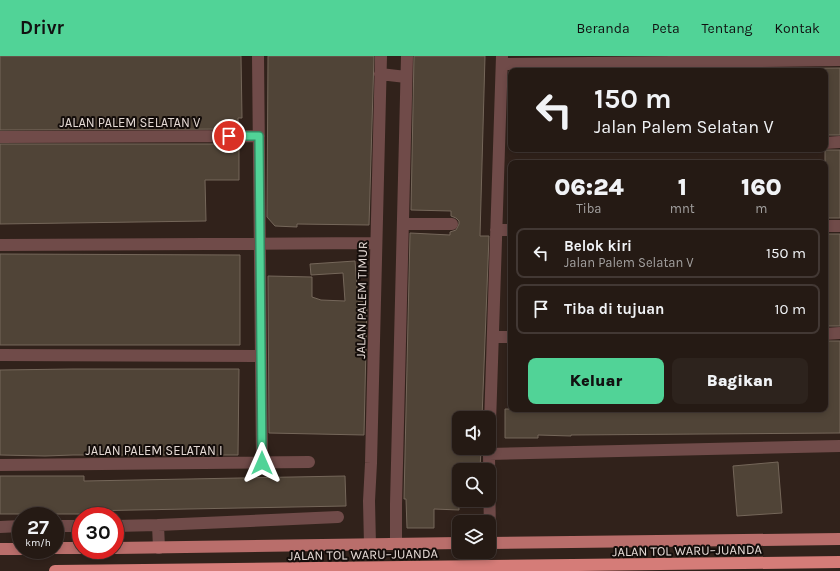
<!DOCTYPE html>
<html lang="id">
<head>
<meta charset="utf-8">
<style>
  body { margin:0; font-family:Karla,sans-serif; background:#2d231d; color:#f1f3f6; height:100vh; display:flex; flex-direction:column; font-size:15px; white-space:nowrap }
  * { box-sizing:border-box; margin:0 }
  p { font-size:13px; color:#a3a1a0 }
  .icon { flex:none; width:22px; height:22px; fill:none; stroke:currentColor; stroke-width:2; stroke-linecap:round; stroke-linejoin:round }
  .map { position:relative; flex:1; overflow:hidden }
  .panel { position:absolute; left:508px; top:104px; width:320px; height:252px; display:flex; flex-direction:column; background:#251a14; border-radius:8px; box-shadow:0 2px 6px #0003,0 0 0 1px #423834 }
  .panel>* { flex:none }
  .hud { position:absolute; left:508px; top:12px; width:320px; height:84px; border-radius:8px; box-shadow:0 2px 6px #0003,0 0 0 1px #423834; background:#251a14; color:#f1f3f6; overflow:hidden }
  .fabs { position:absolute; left:452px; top:355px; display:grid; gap:8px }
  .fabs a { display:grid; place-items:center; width:44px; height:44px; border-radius:8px; background:#251a14; box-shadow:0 2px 6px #0003,0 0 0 1px #423834; font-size:20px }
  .speed { position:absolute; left:12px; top:451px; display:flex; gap:8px; font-size:20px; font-weight:700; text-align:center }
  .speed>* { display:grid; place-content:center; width:52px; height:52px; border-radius:50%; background:#251a14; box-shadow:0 2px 6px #0003,0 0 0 1px #423834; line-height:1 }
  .speed small { font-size:10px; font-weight:400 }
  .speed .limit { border:6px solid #d22; background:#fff; color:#111 }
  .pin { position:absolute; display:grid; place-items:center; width:34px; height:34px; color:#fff; margin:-17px; border:2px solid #fff; border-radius:50%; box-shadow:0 1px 4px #0007 }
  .me { position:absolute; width:44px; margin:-22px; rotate:0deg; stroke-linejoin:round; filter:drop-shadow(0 0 3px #0008) }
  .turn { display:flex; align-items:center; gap:14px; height:84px; padding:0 20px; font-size:18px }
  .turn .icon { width:52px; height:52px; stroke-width:2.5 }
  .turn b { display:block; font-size:28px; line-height:34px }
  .eta { display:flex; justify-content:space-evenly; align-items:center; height:68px; text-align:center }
  .eta b { font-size:24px; font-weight:800; line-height:28px }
  .primary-button { display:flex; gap:8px; margin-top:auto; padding:8px 20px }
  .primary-button a { flex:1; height:46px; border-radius:8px; background:#51d397; color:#111; font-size:16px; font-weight:800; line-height:46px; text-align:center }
  .primary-button a+a { background:#2d231d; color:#f1f3f6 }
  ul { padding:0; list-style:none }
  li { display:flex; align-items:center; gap:12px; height:50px; margin:0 8px 6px; padding:0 12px; border:2px solid #423834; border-radius:8px }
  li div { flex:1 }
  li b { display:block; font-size:15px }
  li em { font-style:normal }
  header { display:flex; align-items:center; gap:24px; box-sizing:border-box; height:56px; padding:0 20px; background:#51d397; color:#111 }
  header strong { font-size:19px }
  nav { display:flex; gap:22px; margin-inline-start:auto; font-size:14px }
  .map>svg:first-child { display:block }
  .building { fill:#504437; stroke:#75675a }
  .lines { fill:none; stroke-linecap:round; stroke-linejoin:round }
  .minor { stroke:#704b49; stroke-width:12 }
  .major { stroke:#b96e6b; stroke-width:12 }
  .highway { stroke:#d57c78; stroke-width:12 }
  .route-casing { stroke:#358962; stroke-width:10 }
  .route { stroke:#51d397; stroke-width:7 }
  .labels { text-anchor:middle; stroke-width:4; stroke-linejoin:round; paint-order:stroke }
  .street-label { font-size:13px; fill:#e5dad5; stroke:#140d0a }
</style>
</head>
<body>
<header>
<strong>Drivr</strong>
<nav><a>Beranda</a><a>Peta</a><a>Tentang</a><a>Kontak</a></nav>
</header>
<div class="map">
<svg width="840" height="515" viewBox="0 0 840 515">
  <rect width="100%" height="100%" fill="#31221b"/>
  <!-- building -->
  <path class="building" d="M0,0H241L242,62H238V73L0,74Z
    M268,0H374L369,169L297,168V171L275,170L267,161Z
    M414,0H485L480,180H489L482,362H459V392H481L480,414H459V454L434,453V472H407L406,443H404L410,177L450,179V176L456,174L459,168V165L456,162L451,160V155L411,154Z
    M840,12V79H825V15H730V13Z
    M0,88H239V124H205L206,165L0,168Z
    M825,94H840V162H825Z
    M825,178H840V270H825Z
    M0,198L240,199V289H0Z
    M355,205L358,245H367L364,379L269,377L268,220L312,221V241L321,244L345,245L343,217L311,219L310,208Z
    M825,285H840V377L571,379V380L538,379V382H505V353H825Z
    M73,313H239L238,399H73L45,400L0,399V314Z
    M778,406L782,457L737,460L733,410Z
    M0,420H84V425L345,420L346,450L83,455V458H0Z"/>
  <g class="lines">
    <!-- minor -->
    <path class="minor" d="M258,0L262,407
      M502,8L840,4
      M380,18L406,21
      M0,81L259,80
      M825,87L840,86
      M403,168H452
      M825,170H840
      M496,174H511
      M0,189L376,187
      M825,278L840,277
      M493,281H511
      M0,299L261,300
      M489,398L840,390
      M0,409L309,406
      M158,469L159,492
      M55,470H81
      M115,470L158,469L338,461
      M0,471L21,470
      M490,487L489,398L502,0
      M396,488V448L407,0
      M370,489L369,445L371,407L381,0"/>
    <!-- major -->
    <path class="major" d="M489,487L840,483
      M55,492H81
      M115,492L459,487
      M0,493H21"/>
    <!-- highway -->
    <path class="highway" d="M55,515L840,506"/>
  </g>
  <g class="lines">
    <!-- route casing -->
    <g class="route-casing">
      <path id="route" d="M229,80H259L262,407"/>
    </g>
    <!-- route -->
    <use href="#route" class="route"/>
  </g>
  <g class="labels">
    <!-- street labels -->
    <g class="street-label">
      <text x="130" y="71">JALAN PALEM SELATAN V</text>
      <text transform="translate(361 244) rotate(-89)" y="5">JALAN PALEM TIMUR</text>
      <text x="154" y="399">JALAN PALEM SELATAN I</text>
      <text transform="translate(687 494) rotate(-1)" y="5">JALAN TOL WARU–JUANDA</text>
      <text transform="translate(363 498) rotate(-1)" y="5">JALAN TOL WARU–JUANDA</text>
    </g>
  </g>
</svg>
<div class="fabs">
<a><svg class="icon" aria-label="sound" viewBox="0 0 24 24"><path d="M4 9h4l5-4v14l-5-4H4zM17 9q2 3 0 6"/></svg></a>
<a><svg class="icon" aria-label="search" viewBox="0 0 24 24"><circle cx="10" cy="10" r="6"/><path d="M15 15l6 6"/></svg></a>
<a><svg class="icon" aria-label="layers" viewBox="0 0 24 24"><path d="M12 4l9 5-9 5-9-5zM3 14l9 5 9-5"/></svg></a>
</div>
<div class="speed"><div>27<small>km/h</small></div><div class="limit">30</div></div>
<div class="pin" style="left:229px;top:80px;background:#d93025"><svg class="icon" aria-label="arrive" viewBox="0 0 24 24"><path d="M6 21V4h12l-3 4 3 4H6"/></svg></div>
<svg class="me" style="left:262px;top:407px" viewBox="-20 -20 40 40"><path d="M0-17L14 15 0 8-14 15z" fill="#51d397" stroke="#fff" stroke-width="4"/></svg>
<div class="hud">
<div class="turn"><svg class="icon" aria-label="left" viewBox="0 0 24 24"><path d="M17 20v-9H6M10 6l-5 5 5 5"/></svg><div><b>150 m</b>Jalan Palem Selatan V</div></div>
</div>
<section class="panel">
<div class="eta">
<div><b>06:24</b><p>Tiba</p></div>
<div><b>1</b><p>mnt</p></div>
<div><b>160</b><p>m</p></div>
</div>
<ul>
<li><svg class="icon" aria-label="left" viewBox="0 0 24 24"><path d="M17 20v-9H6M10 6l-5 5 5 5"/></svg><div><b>Belok kiri</b><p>Jalan Palem Selatan V</p></div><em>150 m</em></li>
<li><svg class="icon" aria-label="arrive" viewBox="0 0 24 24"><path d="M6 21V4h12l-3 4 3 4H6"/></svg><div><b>Tiba di tujuan</b></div><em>10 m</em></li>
</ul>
<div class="primary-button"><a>Keluar</a><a>Bagikan</a></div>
</section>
</div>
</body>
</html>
